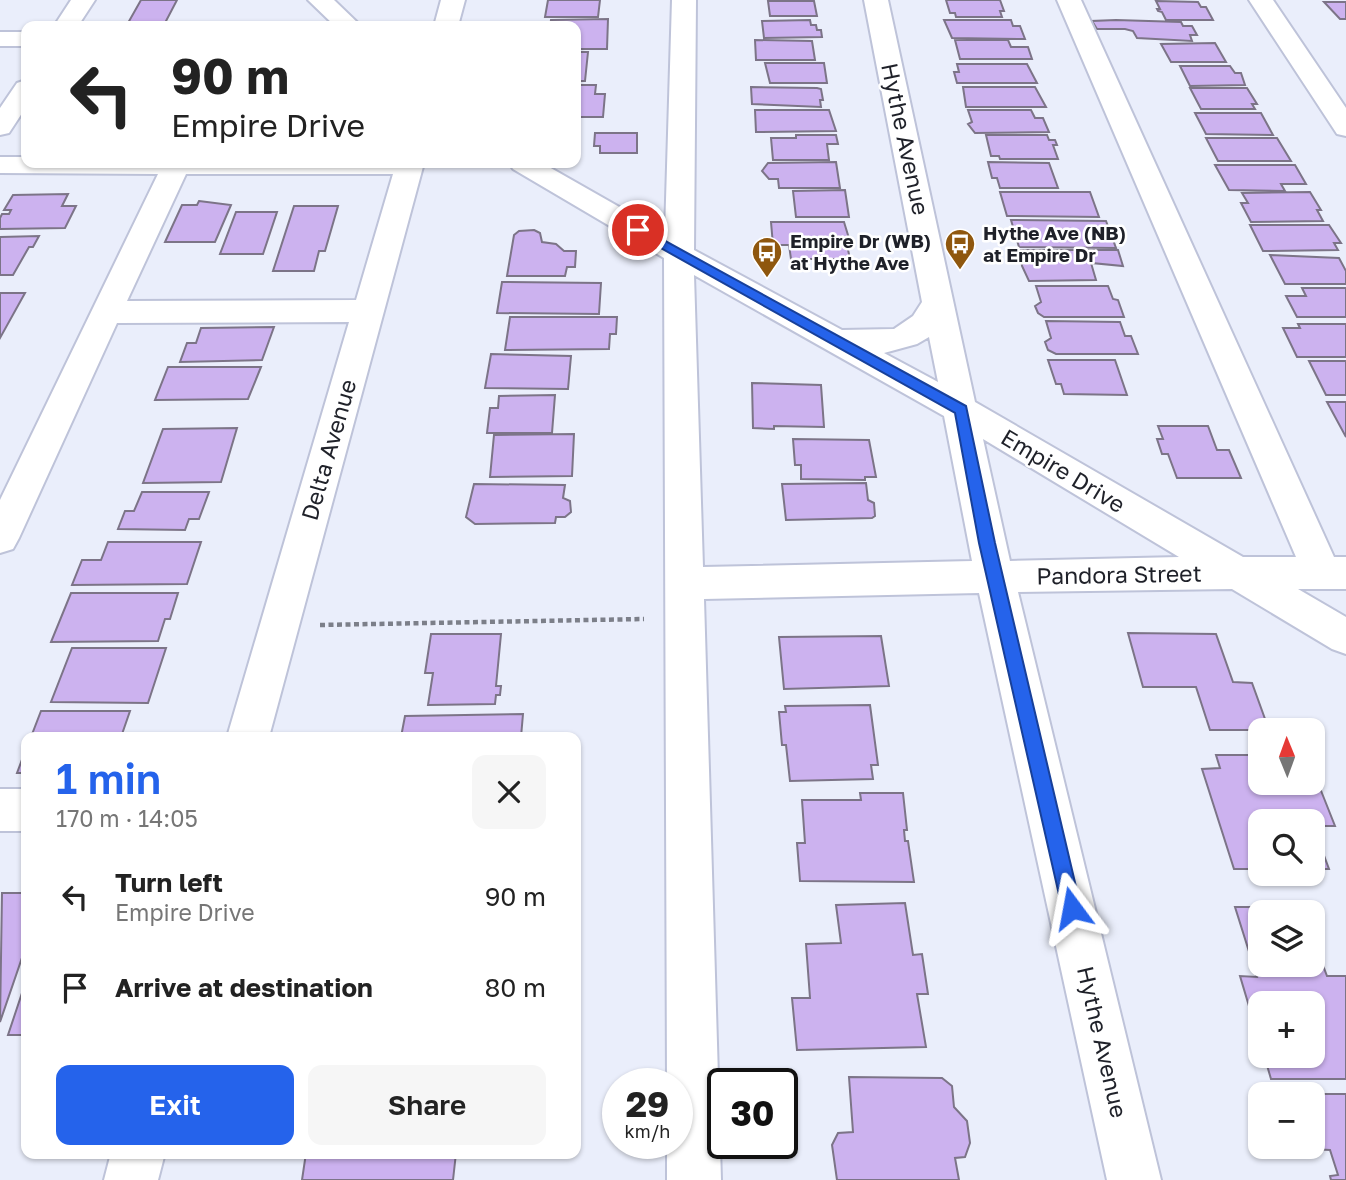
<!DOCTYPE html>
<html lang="en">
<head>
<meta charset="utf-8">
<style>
  body { margin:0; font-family:"Golos Text",sans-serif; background:#f6f6f6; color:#222; height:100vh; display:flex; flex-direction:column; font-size:26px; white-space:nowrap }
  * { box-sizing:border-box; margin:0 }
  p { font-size:23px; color:#767676 }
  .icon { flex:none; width:38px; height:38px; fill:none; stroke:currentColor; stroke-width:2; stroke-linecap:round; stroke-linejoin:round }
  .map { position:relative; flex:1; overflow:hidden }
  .drawer { position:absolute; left:21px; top:732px; width:560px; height:427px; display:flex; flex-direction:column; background:#fff; border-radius:14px; box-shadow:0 2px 5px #0004 }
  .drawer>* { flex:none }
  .hud { position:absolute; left:21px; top:21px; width:560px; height:147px; border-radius:14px; box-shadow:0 2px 5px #0004; background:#fff; color:#222; overflow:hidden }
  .needle { width:46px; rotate:359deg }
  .fabs { position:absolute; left:1248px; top:718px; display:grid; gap:14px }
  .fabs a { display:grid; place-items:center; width:77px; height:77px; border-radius:14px; background:#fff; box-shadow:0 2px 5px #0004; font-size:35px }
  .speed { position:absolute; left:602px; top:1068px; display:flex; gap:14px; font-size:35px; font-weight:700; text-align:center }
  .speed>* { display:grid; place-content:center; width:91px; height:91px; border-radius:50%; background:#fff; box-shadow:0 2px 5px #0004; line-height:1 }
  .speed small { font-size:18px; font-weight:400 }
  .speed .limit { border:4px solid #111; border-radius:10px; background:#fff; color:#111 }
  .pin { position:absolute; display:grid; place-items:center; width:60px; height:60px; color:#fff; margin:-30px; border:4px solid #fff; border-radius:50%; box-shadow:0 2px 7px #0007 }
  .me { position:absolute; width:77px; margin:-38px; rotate:347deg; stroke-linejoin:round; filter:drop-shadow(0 0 5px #0008) }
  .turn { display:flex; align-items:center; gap:24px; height:147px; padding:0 35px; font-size:32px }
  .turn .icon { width:91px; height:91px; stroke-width:2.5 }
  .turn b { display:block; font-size:49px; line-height:60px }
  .round { display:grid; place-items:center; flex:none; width:74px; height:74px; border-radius:14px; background:#f6f6f6 }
  .head { display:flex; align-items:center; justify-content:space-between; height:119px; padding:0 35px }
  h1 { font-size:42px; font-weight:600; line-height:52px; color:#2563eb }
  .action { display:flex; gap:14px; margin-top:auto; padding:14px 35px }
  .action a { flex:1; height:80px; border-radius:14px; background:#2563eb; color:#fff; font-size:28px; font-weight:600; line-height:80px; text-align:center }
  .action a+a { background:#f6f6f6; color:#222 }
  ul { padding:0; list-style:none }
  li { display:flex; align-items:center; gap:21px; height:91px; padding:0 35px }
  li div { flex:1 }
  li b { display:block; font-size:26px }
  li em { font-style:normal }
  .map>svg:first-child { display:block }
  .building { fill:#ccb2ef; stroke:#7c7487; stroke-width:2 }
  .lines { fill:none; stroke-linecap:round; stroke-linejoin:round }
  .minor-casing { stroke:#bec3d9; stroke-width:4 }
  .path { stroke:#7c7f89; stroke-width:4.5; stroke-dasharray:5 3.5; stroke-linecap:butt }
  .minor { fill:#fff; fill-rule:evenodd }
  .route { fill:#2563eb; stroke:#184099; stroke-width:2 }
  .labels { text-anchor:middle; stroke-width:5; stroke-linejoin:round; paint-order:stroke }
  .far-poi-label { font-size:19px; font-weight:bold; fill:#1f2129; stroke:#fff; text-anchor:start }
  .street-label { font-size:23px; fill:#1f2129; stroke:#fff }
</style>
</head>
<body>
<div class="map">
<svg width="1346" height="1180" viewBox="0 0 1346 1180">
  <rect width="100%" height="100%" fill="#eaeefb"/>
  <!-- building -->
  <path class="building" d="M141,0H177L165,23H128Z
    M548,0H600L598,17H545Z
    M946,0H1000L1004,11H1000L1002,17H956L955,13H950Z
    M768,1H814L817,16H770Z
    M1156,1L1198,2L1201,7H1206L1213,20H1166L1162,12L1158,11L1157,9H1160Z
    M1324,2H1346V19H1340Z
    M608,19L607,49H576V26H550L551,20Z
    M810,20L811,25H816L817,30H821L822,37L764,38L762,21Z
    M944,20H1011L1013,26H1020L1025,39L952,38Z
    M1116,20L1181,22L1183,26H1192L1197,35H1190L1192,41L1137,38L1133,31L1125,29H1097L1092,21Z
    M755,40L812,41L815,60H756Z
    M955,40H1008L1011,47H1028L1032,59H960Z
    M1215,43L1226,62H1171L1161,44Z
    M576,52H588L585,81H576Z
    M765,63H824L827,83H770Z
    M957,64H1027L1037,83H957L954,72H959Z
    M1180,66H1230L1235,73H1241L1245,85L1190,86Z
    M576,85H596L595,94H605L603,117H576Z
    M751,87L817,88L821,89L823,100H820L821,107L752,104Z
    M963,87H1035L1046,107H966Z
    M1190,88H1247L1257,104H1252L1255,109H1201Z
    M755,110H829L836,131L756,132Z
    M968,110H1031L1035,118H1043L1049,132L975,133L968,124L972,122Z
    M1195,113H1261L1273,135L1206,134Z
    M595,133H637V153H600V146H594Z
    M796,135H836L838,144H827L829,160H773L771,138H796Z
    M986,135H1047L1049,140H1055L1057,145H1053L1058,159H1000L999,156H991Z
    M1206,138H1277L1291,161H1218Z
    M836,162L840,188H779L778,179H769L762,171L768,163Z
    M988,162L1049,163L1058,188H1000L997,178H992Z
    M1215,165H1295L1306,184H1281L1285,191L1229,190Z
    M845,190L849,217H796L793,191Z
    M1000,192H1090L1099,217L1007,216Z
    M1310,192L1321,210H1317L1323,221L1251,222L1241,203H1248L1242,193Z
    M68,194L62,206H76L65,228L0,229V218L2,214H9L11,210H4L13,195Z
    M199,201L231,205L215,242H165L182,205H197Z
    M294,206H338L325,251H319L314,271H273Z
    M236,212H277L263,254H220Z
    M1011,220L1106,221L1116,248L1019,247Z
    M771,222H844L851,245H847L850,259H791L789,245H773Z
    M1250,225H1329L1341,243H1334L1338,250L1263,251Z
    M534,230L540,233L542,242L556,244L564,251H576L575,267H567L565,276H507L514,235L519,231Z
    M39,236L33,247H29L13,275H0V237Z
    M1020,250H1118L1123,266L1091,263L1096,280L1029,281L1022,266Z
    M1270,255L1339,258L1346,271V284H1285Z
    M502,282L601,283L599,314L497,313Z
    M1036,286H1108L1113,299L1118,300L1124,317H1044L1038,313L1035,306L1041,302Z
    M1302,288H1346V317H1297L1286,296H1306Z
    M0,293H25L0,338Z
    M510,317H617L616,334H610L609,349L505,350Z
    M1046,321L1120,322L1125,336H1131L1138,354H1056L1048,350L1045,342L1051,338Z
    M1298,324H1346V357H1297L1283,328H1300Z
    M274,327L262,360L180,362L187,343H196L201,328Z
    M491,354L571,356L568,389L485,388Z
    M1048,360H1115L1127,395L1064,394L1061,384H1056Z
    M1309,361H1346V395H1326Z
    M168,367H261L248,399L155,400Z
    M752,383L821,385L824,427L774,426V429L753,428Z
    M555,395L552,433H487L490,408H498L499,396Z
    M1327,402H1346V437Z
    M1158,426H1208L1217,450H1229L1241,478H1177L1168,454H1162L1157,439H1163Z
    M237,428L221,482L143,483L163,429Z
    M574,434L572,476L490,477L494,435Z
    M793,439L869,440L876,477H865V480L801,479V465H795Z
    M866,483L868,500L874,503L875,516L872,518L786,520L782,484Z
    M474,484L565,485L563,498L570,501L571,512L565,517H556L555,523L475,524L466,517Z
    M142,492H209L199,519H189L185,530L118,529L125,511H134Z
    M108,542H201L187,584L72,585L82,560H101Z
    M71,593H178L170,619H165L158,641L51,642Z
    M1128,633L1216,634L1233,682L1252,683L1269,730H1210L1196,687H1143Z
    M431,634H501L496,686H501L500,695H496L495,704L428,705L433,673H425Z
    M881,636L889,686L784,689L779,637Z
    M72,648H166L148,703L51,702Z
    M870,705L878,765H871L873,779L790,781L786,745H782L779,712H786L785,706Z
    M41,711H130L121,737H31Z
    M523,714L521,737H401L405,716Z
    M26,749V773H17Z
    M1216,755H1260V782H1312V768L1335,826H1313L1329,869H1312V821H1260V869H1234L1202,769L1220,768Z
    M860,793H903L907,830H904L905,841H908L914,882L800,881L797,843H805L802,800H861Z
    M2,893H26V946L0,1022Z
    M905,903L913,955L922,954L928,994H917L926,1047L797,1050L792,998H810L806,944L841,943L836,905Z
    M1235,907H1302L1304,912H1260V964H1312V936L1327,976H1346V1079H1271L1264,1055H1312V1003H1260V1043L1240,976L1257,977Z
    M26,981V1035H8Z
    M849,1077L942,1078L952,1086L954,1107L967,1121L970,1143L965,1157L955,1158L959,1180H837L832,1145L838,1133L853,1132Z
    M1312,1094H1346V1180H1331L1330,1176L1338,1175L1330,1150L1310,1149L1309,1146H1312Z
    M306,1153H456L453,1180H302Z"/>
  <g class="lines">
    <!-- minor casing -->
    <g class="minor-casing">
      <path id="minor" d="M71,0H95L78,26H54Z
        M308,0H334L361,26H335Z
        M441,0H465L458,26H434Z
        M672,0H696L694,250L842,330L894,329L913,316L922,302L864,0H888L975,402L1243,557H1296L1057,0H1081L1334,557H1346V589H1298L1346,617V654L1332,649L1232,589L1018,592L1161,1180H1107L979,593L704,599L721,1180H667V1143H677V1083H667L664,258L513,169L509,163H542L665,233ZM694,275L944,416L972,561L703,567ZM929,337L938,382L884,353L917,344ZM983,439L1179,557L1010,561Z
        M1249,0H1273L1346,108V136L1337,134Z
        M0,32H26V46H0Z
        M26,80V107L9,133L0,135V108L17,83Z
        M0,157H26V163H424L269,737H227L349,322L117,323L19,538L13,549L0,553V500L158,174L0,173ZM186,174H393L356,300L127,301Z
        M0,789H26V831H0Z
        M111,1153H165L158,1180H104Z"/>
    </g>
    <!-- path -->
    <path class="path" d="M320,625L644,619"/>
    <!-- minor -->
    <use href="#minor" class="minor"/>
  </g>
  <!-- route -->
  <path class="route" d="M638,226L966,406L995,543L1081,908L1078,915L1072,917L1065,915L1062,908L979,543L955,413L634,233V228Z"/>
  <!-- icons -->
  <defs>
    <g id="bus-pin" transform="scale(1.575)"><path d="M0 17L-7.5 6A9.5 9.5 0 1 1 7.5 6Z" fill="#8f570e" stroke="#fff"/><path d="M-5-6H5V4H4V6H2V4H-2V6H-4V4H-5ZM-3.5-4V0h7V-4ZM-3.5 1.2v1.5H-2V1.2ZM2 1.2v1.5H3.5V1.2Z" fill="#fff"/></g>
  </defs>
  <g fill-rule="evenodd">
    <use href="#bus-pin" x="960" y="244"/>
    <use href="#bus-pin" x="767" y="252"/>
  </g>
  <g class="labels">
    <!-- far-poi labels -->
    <g class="far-poi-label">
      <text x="983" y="240">Hythe Ave (NB)<tspan x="983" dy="22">at Empire Dr</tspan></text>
      <text x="790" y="248">Empire Dr (WB)<tspan x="790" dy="22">at Hythe Ave</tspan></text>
    </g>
    <!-- street labels -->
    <g class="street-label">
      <text transform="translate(905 139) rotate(78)" y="8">Hythe Avenue</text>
      <text transform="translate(329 450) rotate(-74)" y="8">Delta Avenue</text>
      <text transform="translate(1063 471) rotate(31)" y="8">Empire Drive</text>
      <text transform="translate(1119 575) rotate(-1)" y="8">Pandora Street</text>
      <text transform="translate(1102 1042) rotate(77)" y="8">Hythe Avenue</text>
    </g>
  </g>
</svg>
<div class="fabs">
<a><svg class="needle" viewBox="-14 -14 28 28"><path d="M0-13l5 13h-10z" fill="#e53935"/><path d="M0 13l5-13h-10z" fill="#767676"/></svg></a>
<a><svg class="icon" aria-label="search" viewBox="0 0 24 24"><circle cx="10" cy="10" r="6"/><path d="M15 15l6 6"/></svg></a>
<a><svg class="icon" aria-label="layers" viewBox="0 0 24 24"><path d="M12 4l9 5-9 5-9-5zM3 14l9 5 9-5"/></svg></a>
<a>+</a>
<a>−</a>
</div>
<div class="speed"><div>29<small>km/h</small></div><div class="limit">30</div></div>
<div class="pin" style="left:638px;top:230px;background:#d93025"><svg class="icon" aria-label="arrive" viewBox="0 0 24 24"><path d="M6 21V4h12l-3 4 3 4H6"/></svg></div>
<svg class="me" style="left:1072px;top:908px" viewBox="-20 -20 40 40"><path d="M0-17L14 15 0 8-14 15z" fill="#2563eb" stroke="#fff" stroke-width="4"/></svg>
<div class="hud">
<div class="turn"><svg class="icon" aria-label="left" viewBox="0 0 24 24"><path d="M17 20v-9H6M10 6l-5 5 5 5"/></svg><div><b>90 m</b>Empire Drive</div></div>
</div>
<section class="drawer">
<div class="head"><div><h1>1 min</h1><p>170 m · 14:05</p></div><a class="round"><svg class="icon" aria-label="close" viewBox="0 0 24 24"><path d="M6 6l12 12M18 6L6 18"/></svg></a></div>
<ul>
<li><svg class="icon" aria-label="left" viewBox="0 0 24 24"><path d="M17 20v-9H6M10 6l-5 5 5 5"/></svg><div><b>Turn left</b><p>Empire Drive</p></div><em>90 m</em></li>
<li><svg class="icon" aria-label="arrive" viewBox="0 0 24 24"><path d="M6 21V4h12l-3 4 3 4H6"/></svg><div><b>Arrive at destination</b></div><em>80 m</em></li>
</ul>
<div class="action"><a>Exit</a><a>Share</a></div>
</section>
</div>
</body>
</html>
